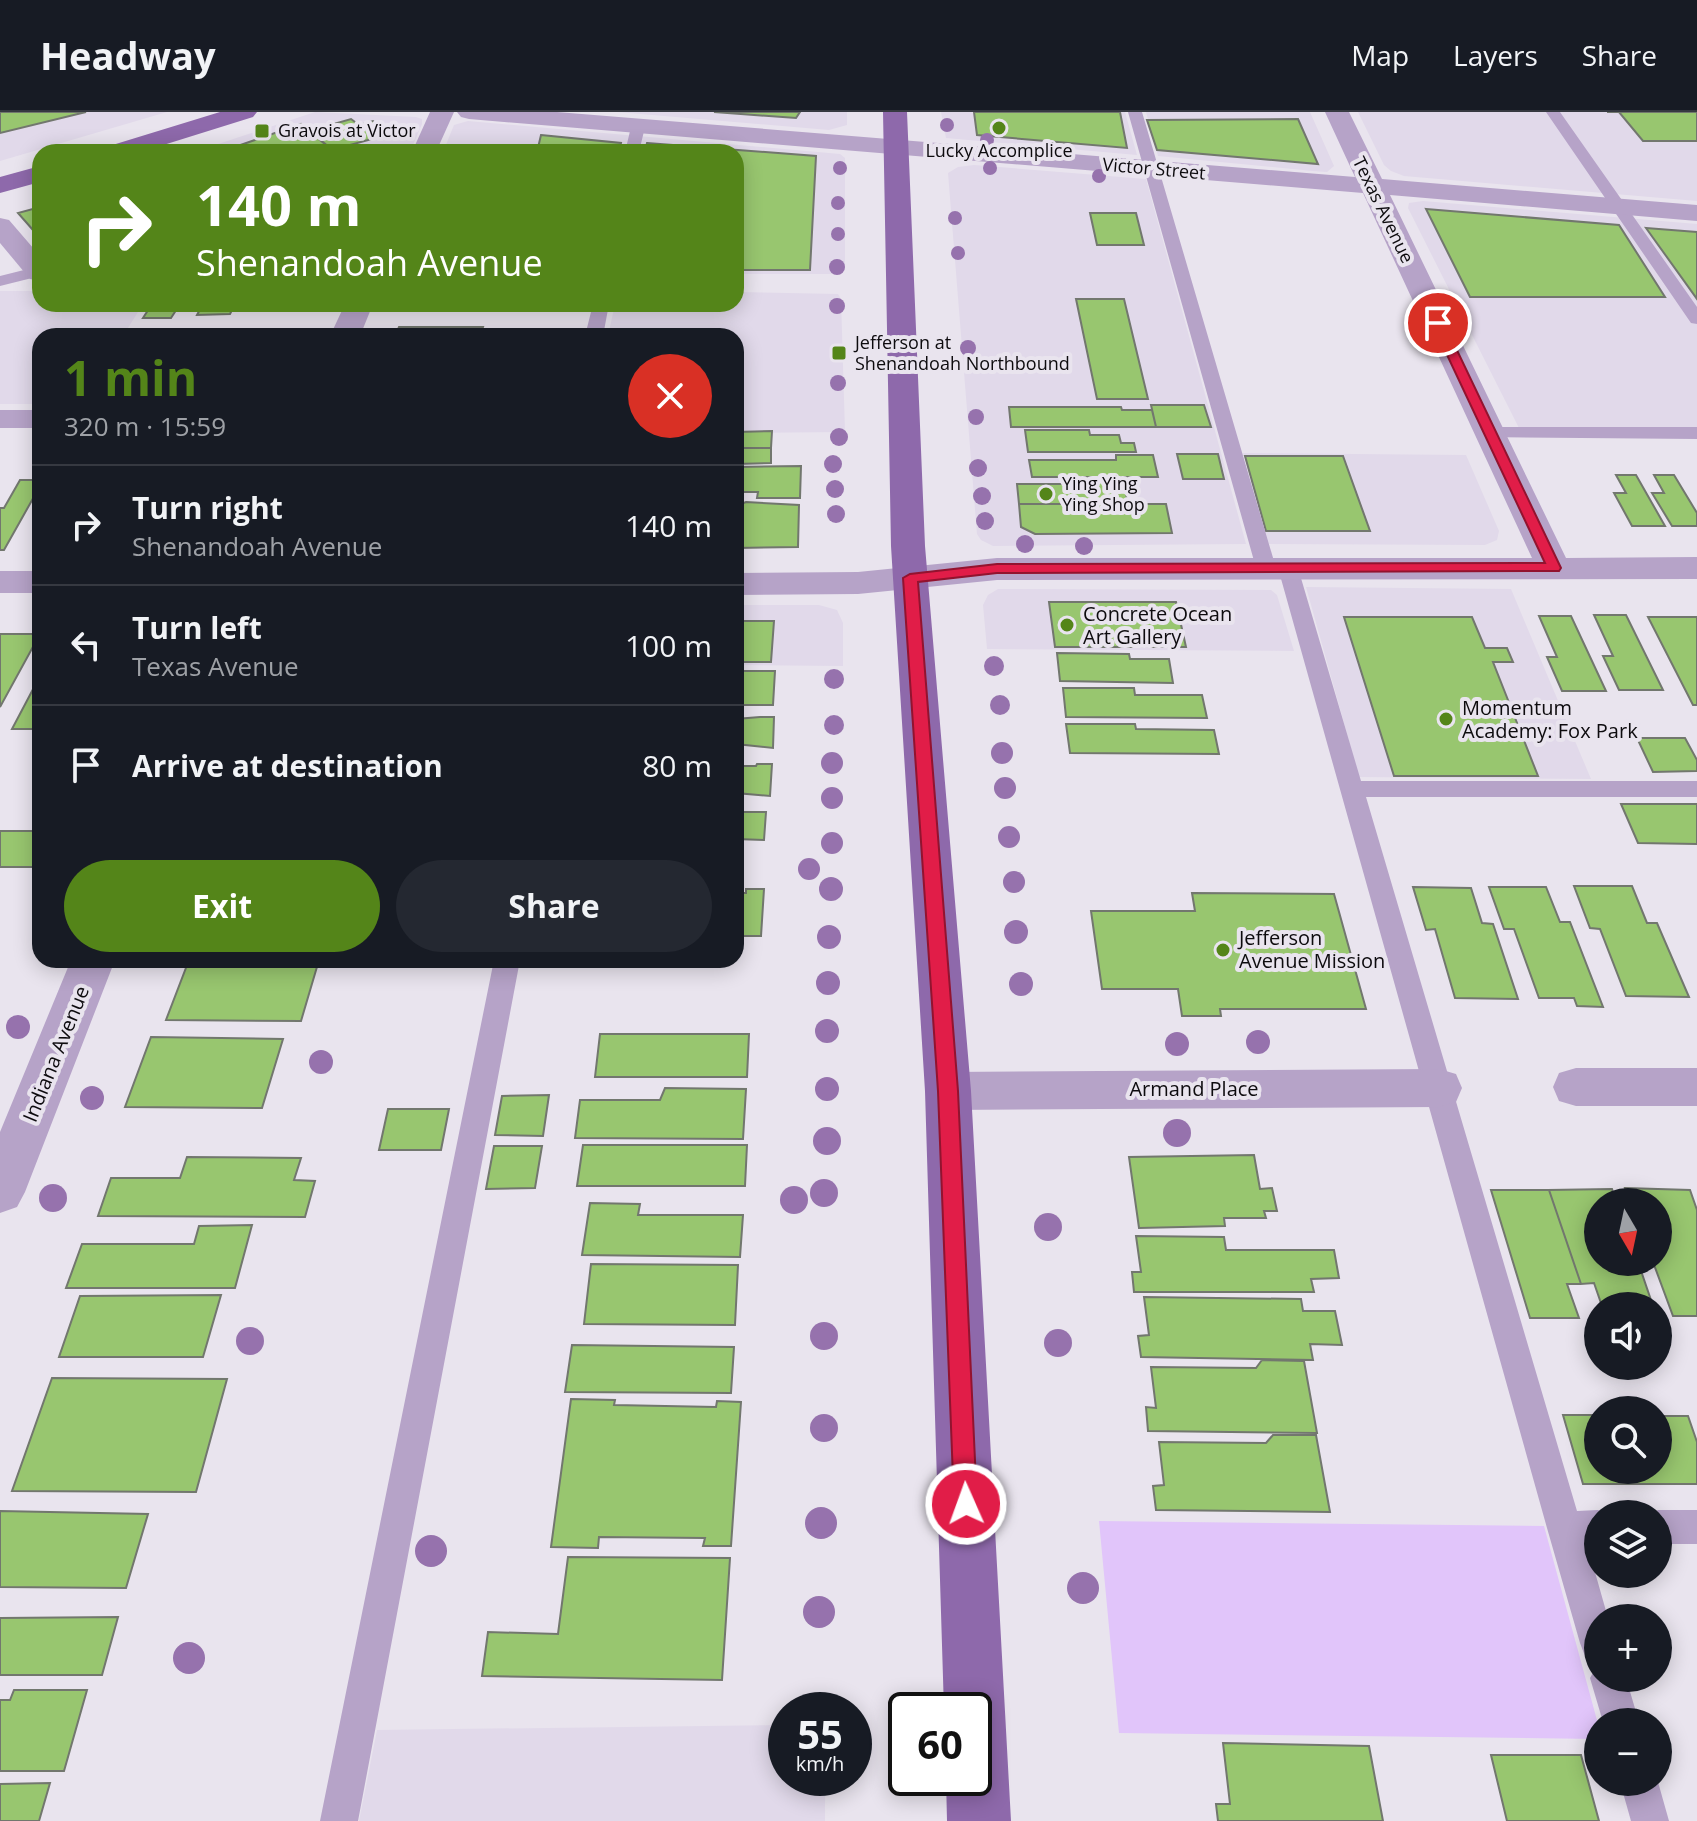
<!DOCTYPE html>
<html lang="en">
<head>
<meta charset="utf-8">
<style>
  body { margin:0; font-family:"Open Sans",sans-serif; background:#242831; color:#f1f3f6; height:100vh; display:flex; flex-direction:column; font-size:30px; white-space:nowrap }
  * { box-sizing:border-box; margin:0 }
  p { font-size:26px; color:#9ea1a6 }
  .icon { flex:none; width:44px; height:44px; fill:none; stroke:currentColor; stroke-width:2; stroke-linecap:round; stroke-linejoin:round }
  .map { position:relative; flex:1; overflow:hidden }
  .sheet { position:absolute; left:32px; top:216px; width:712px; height:640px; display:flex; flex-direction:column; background:#171b24; border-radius:24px; box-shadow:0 4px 20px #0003 }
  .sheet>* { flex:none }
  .top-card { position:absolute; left:32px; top:32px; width:712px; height:168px; border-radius:24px; box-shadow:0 4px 20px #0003; background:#548519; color:#fff; overflow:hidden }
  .needle { width:52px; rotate:171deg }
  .buttons { position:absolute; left:1584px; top:1076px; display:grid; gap:16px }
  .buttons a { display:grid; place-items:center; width:88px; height:88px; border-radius:50%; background:#171b24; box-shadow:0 4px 20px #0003; font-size:40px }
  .speed { position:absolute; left:768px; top:1580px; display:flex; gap:16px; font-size:40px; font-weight:700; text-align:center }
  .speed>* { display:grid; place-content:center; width:104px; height:104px; border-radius:50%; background:#171b24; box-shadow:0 4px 20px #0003; line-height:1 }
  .speed small { font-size:20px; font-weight:400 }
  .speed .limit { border:4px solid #111; border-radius:12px; background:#fff; color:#111 }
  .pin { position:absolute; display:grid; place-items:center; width:68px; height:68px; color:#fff; margin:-34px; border:4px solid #fff; border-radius:50%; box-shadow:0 2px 8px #0007 }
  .me { position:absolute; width:88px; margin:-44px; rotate:358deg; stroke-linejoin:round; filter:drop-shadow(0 0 6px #0008) }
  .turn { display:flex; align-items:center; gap:28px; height:168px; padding:0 32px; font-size:36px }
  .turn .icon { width:104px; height:104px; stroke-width:2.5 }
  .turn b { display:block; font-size:56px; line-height:68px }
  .round { display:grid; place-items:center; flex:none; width:84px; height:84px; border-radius:42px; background:#242831 }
  .headline { display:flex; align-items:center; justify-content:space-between; height:136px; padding:0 32px }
  h1 { font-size:48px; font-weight:700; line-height:60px; color:#548519 }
  .cta { display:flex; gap:16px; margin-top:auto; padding:16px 32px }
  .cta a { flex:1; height:92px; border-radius:48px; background:#548519; color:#fff; font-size:32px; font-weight:700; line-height:92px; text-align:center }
  .cta a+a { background:#242831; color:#f1f3f6 }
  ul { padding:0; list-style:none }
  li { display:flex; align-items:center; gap:24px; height:120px; padding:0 32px; border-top:2px solid #363941 }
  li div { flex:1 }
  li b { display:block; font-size:30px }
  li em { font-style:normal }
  header { display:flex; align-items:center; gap:48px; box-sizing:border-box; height:112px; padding:0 40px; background:#171b24; border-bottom:2px solid #363941 }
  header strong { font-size:38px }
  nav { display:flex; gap:44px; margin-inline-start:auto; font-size:28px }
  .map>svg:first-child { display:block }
  .built { fill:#e1d9ea }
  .green { fill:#e1c5fa }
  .building { fill:#98c66f; stroke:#72776e; stroke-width:2 }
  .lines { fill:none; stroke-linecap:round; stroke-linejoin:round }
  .lane { fill:#b6a3c8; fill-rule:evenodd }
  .street { fill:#b6a3c8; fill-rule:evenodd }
  .primary { fill:#8e69ab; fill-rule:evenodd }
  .tree { fill:#9672ad }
  .route { fill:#e11d48; stroke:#92132f; stroke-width:2 }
  .poi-dot { fill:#548519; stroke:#e9e4ee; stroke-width:3 }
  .labels { text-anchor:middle; stroke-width:8; stroke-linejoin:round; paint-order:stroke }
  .far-poi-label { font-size:18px; fill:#0d0b0e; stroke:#e9e4ee; text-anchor:start }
  .far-street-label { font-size:18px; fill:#0d0b0e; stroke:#e9e4ee }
  .poi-label { font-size:20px; fill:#0d0b0e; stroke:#e9e4ee; text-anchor:start }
  .street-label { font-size:20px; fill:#0d0b0e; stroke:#e9e4ee }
</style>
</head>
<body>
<header>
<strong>Headway</strong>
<nav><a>Map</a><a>Layers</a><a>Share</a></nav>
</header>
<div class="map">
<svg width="1697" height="1709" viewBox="0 0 1697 1709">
  <rect width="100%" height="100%" fill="#e9e4ee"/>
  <!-- built -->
  <path class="built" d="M0,0H167L0,49Z
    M315,0L416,5L422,7V12L410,40H194Z
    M617,0H847V13L829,18Z
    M941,0H1125L1137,43L946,26Z
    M1146,0H1310L1334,54L1327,60L1313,59L1158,44Z
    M1358,0H1697V89L1404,64L1391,59L1384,53Z
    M468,9L840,42L845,46V158L835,162H736V40H443L454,13Z
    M974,53L1146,67L1246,432L993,434L981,428L977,422L948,61L958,55Z
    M1423,89L1697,112V317L1519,316L1408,96L1409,91Z
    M0,179H40V192H143L123,224H40V292H0Z
    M736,180L838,182L841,187L845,320L736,321V224H608L615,192H736Z
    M1243,341L1466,343L1499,419L1497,428L1485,433L1269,432Z
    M1306,475L1511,477L1591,667L1359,665Z
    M998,477L1271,478L1277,483L1294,539L987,537L983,493L988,483Z
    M736,493H819L837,498L843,511V554L736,553Z
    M786,1613V1666H825V1709H359L377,1618Z"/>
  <!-- green -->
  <path class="green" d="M1099,1409L1544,1414L1598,1612V1627L1119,1621Z"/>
  <!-- building -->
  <path class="building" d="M0,0H86L0,21Z
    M714,0H800L796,6Z
    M974,0H1120L1127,36L977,23Z
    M1607,0H1697V29H1643L1619,0Z
    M351,7L359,13L373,9L390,22L332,38L309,19Z
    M1298,7L1318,52L1157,38L1147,8Z
    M301,12L335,40L226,38Z
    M541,23L621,31L619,40H537Z
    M647,31L816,44L810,158H736V40H645Z
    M40,95V126L18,101Z
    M1426,97L1619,113L1665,185H1470Z
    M1090,101H1136L1144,133H1097Z
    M1646,116L1697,120V187Z
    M1076,187H1124L1148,287H1097Z
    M152,192H180L171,206H143Z
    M203,192H235L230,202L197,203Z
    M399,215H483L480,224H395Z
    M1151,293H1204L1211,315H1156Z
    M1009,295H1121L1122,298H1152L1156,315H1011Z
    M1025,318H1089L1090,323H1119L1121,331H1134L1136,340H1028Z
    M772,319L771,336H736V320Z
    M736,336H771V351L736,352Z
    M1177,342H1218L1224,367H1183Z
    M1116,343H1153L1158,365H1032L1029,348H1116Z
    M1245,344H1343L1370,419H1266Z
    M801,354L800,386H757L758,380H736V355Z
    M1616,363H1636L1665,414H1632L1614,381H1626Z
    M1654,363H1674L1697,401V414H1672L1652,381H1664Z
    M1076,365H1123L1128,392H1019L1017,372H1077Z
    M20,368H40V374L4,438H0V396H4Z
    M746,390L799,393L798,435L736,436V394Z
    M1019,392H1166L1172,421L1035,422L1021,415Z
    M1049,490H1176L1186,535H1055Z
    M1594,503H1626L1663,578H1619L1603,544H1613Z
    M1539,504H1571L1606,579H1562L1547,545H1557Z
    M1344,505H1472L1485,536H1507L1513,550H1493L1538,664H1394Z
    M1648,505H1697V593H1693Z
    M736,509H774L771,550H736Z
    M0,522H40L0,595Z
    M1057,541L1129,542L1130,547H1169L1173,571L1060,569Z
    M736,559H775L773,593H736Z
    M40,564V617H12Z
    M1063,576H1134L1135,583H1202L1207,606L1066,605Z
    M760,605H774L773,636L736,632V607Z
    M1066,612H1135L1136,617L1214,618L1219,642L1070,641Z
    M1637,626H1685L1697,648V659L1653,660Z
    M757,652H772L770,684L736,681V654H756Z
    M1621,692H1697V732L1638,731Z
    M736,700H766L764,728L736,727Z
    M0,719H40V755H0Z
    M1574,774H1632L1647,811H1657L1689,885L1626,884L1600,817L1590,816Z
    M1413,775L1471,776L1482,811L1493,812L1518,887L1455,886L1435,817L1426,818Z
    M1489,775H1546L1560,810H1570L1603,895L1577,894L1574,886H1539L1514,817H1504Z
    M746,777H764L761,824H739L740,821H736V781H746Z
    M1192,781L1334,782L1366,897H1220L1221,904H1182L1178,877H1102L1091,799H1195Z
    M189,848H319L301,909L166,908Z
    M600,922H749L747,965H595Z
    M151,925L283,927L262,996L125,995Z
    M665,976L746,977L743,1027L575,1026L580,988H660Z
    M549,983L543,1024L495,1023L502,984Z
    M388,997H449L441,1038H379Z
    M583,1033H747L745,1074H577Z
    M494,1034H542L535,1076L486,1077Z
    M1254,1043L1260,1077L1272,1076L1277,1099H1264L1266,1106H1224L1225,1114L1139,1116L1129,1045Z
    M187,1045L301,1046L294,1068L315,1069L305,1105L98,1104L111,1066H180Z
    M1625,1076L1690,1078L1697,1098V1204H1673L1653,1150H1658V1090H1630Z
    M1612,1077L1616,1090H1598V1150H1638L1653,1194H1602L1594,1171L1581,1172L1549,1078Z
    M1491,1078H1549L1581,1172H1567L1579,1206H1530Z
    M590,1091L640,1092L638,1103H743L740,1145L582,1143Z
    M252,1113L235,1176H66L82,1132H194L199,1114Z
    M1136,1124L1224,1125L1226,1138H1334L1339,1166L1311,1167L1314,1180H1134L1132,1160H1141Z
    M591,1152L738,1153L735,1213L584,1212Z
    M221,1183L203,1245H59L80,1184Z
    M1144,1185L1301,1187L1303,1199H1335L1342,1233L1310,1232L1313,1248L1141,1245L1138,1224L1149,1223Z
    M572,1233L734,1235L731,1281L565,1280Z
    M1262,1248L1304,1249L1317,1321L1148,1319L1146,1295L1156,1296L1151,1255L1256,1256Z
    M52,1266L227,1267L196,1380L12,1379Z
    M571,1287L615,1288L614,1293L716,1295L717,1289L741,1290L731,1434H703L705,1426L599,1425L598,1436L551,1435Z
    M1563,1303H1598V1358H1658V1304H1688L1697,1330V1372H1583Z
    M1273,1323H1316L1330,1400L1156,1398L1153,1374L1164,1373L1159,1330L1266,1331Z
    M0,1399L148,1402L126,1476L0,1475Z
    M568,1445L730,1446L722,1568L482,1564L488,1520L558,1522Z
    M118,1505L102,1563H0V1506Z
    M14,1578H87L64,1659H0V1588H10Z
    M1223,1631L1369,1634L1383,1709H1218L1216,1692H1230Z
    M1491,1643H1581L1599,1709H1507Z
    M50,1671L39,1709H0V1672Z"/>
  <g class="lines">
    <!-- lane -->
    <path class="lane" d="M1128,0H1142L1276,456L1273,460H1259L1256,456Z
      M1546,0H1560L1697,195V212L1691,211Z
      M638,11L645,15L639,40H625L631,15Z
      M40,154V164L0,174V164Z
      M593,192H609L603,224H585Z
      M1490,315H1697V327L1483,325L1481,321Z
      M1288,450L1298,456L1361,669H1697V685H1366L1577,1399L1598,1398L1607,1402H1598V1432H1587L1608,1506H1598V1549L1585,1544L1580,1531L1547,1416L1278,456Z
      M494,848H520L358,1709H320Z
      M1658,1398H1697V1432H1658V1402H1649Z
      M1598,1552V1566H1626L1639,1610H1603L1590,1566Z
      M1620,1670H1658L1669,1709H1631Z"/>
    <!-- street -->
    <path class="street" d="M430,0H454L436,40H412Z
      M457,0H557L1355,65L1325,0H1349L1382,67L1697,93V109L1390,83L1566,446L1697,445V467L997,468L858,482L736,483V461L858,460L997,446H1532L1363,81L469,7L461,5Z
      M0,106L9,108L40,144V169L30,167L0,131Z
      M345,192H373L360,224H330Z
      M0,298H40V316H0Z
      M0,459H40V481H0Z
      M71,848H115L25,1080L17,1095L0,1101V1020Z
      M1576,956H1697V994H1576L1559,989L1553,975L1559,961Z
      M1439,957L1456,962L1462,976L1456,990L1439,995L948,998L931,993L925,979L931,965L948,960Z"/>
    <!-- primary -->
    <path class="primary" d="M220,0H257L253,5L141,40H103L106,35Z
      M883,0H907L925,434L971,979L1011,1709H947L946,1666H974V1598H944L925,979L891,434Z
      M40,54V70L0,81V65Z"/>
  </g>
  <!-- trees -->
  <g class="tree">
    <circle cx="947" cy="13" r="7"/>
    <circle cx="987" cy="28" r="7"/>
    <circle cx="840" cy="56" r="7"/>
    <circle cx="990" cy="56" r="7"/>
    <circle cx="1099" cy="64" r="7"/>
    <circle cx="838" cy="91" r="7"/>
    <circle cx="955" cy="106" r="7"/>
    <circle cx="838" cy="122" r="7"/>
    <circle cx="958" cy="141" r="7"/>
    <circle cx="837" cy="155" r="8"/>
    <circle cx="837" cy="194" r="8"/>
    <circle cx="968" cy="236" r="8"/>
    <circle cx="838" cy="271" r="8"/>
    <circle cx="976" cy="305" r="8"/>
    <circle cx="839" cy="325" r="9"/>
    <circle cx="833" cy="352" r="9"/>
    <circle cx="978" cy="356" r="9"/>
    <circle cx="835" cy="377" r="9"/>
    <circle cx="982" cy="384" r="9"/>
    <circle cx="836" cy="402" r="9"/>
    <circle cx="985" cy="409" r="9"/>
    <circle cx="1025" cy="432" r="9"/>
    <circle cx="1084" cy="434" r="9"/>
    <circle cx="994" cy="554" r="10"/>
    <circle cx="834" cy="567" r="10"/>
    <circle cx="1000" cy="593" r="10"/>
    <circle cx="834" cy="613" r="10"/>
    <circle cx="1002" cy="641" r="11"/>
    <circle cx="832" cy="651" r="11"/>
    <circle cx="1005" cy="676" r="11"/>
    <circle cx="832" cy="686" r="11"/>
    <circle cx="1009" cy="725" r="11"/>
    <circle cx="832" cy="731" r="11"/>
    <circle cx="809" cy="757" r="11"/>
    <circle cx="1014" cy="770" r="11"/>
    <circle cx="831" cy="777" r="12"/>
    <circle cx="1016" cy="820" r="12"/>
    <circle cx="829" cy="825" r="12"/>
    <circle cx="828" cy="871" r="12"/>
    <circle cx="1021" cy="872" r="12"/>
    <circle cx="18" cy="915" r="12"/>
    <circle cx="827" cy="919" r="12"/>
    <circle cx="1258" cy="930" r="12"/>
    <circle cx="1177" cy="932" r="12"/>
    <circle cx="321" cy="950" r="12"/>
    <circle cx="827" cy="977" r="12"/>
    <circle cx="92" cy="986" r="12"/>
    <circle cx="1177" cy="1021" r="14"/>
    <circle cx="827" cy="1029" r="14"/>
    <circle cx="824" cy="1081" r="14"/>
    <circle cx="53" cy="1086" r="14"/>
    <circle cx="794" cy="1088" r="14"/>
    <circle cx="1048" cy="1115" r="14"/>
    <circle cx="824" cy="1224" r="14"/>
    <circle cx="250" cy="1229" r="14"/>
    <circle cx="1058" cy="1231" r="14"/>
    <circle cx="824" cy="1316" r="14"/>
    <circle cx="821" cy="1411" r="16"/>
    <circle cx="431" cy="1439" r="16"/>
    <circle cx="1083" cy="1476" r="16"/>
    <circle cx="819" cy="1500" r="16"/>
    <circle cx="189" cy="1546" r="16"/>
  </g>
  <!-- route -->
  <path class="route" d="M1438,208L1444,211L1561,456L1559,459L997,461L918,470L958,979L977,1392L974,1400L966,1403L957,1400L954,1392L938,979L903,466L910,462L997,452L1545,451L1432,211Z"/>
  <!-- markers -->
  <g class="poi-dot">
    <circle cx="999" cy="16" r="8"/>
    <rect x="254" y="11" width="16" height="16" rx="4"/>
    <rect x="831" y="233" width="16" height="16" rx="4"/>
    <circle cx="1046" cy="382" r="8"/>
    <circle cx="1067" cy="513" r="8"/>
    <circle cx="1446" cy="607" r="8"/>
    <circle cx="1223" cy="838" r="8"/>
  </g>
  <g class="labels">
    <!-- far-poi labels -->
    <g class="far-poi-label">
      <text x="278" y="25">Gravois at Victor</text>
      <text x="999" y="45" text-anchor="middle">Lucky Accomplice</text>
      <text x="855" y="237">Jefferson at<tspan x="855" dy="21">Shenandoah Northbound</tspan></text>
      <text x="1062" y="378">Ying Ying<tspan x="1062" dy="21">Ying Shop</tspan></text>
    </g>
    <!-- far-street labels -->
    <g class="far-street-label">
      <text transform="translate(1154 57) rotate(5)" y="6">Victor Street</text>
      <text transform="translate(1383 98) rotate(64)" y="6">Texas Avenue</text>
    </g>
    <!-- poi labels -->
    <g class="poi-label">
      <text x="1083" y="509">Concrete Ocean<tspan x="1083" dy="23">Art Gallery</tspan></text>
      <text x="1462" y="603">Momentum<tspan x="1462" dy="23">Academy: Fox Park</tspan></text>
      <text x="1239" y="833">Jefferson<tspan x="1239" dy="23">Avenue Mission</tspan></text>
    </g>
    <!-- street labels -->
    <g class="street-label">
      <text transform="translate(56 942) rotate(-68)" y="7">Indiana Avenue</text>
      <text x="1194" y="984">Armand Place</text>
    </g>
  </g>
</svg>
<div class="buttons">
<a><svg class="needle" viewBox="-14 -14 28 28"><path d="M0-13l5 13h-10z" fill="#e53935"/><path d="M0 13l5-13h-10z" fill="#9ea1a6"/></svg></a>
<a><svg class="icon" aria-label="sound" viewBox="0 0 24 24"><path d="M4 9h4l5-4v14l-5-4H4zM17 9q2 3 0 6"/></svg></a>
<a><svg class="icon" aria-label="search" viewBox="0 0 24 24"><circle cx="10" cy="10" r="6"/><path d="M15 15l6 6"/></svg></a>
<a><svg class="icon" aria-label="layers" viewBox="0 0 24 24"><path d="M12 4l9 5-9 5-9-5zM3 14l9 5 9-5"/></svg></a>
<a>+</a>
<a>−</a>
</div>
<div class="speed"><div>55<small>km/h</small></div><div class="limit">60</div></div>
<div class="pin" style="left:1438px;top:211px;background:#d93025"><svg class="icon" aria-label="arrive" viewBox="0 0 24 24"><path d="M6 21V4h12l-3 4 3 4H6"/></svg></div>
<svg class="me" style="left:966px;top:1392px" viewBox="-20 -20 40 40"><circle r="17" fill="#e11d48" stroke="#fff" stroke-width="3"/><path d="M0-11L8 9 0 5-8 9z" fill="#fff"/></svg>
<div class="top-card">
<div class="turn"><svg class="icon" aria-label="right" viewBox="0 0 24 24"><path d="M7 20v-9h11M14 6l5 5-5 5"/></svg><div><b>140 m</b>Shenandoah Avenue</div></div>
</div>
<section class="sheet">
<div class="headline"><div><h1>1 min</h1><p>320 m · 15:59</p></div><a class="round" style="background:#d93025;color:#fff"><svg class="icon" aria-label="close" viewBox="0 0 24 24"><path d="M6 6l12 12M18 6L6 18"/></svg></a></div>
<ul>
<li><svg class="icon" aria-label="right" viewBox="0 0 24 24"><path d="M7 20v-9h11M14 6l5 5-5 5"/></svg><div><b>Turn right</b><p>Shenandoah Avenue</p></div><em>140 m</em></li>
<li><svg class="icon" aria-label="left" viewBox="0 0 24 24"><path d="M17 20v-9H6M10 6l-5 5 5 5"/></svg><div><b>Turn left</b><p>Texas Avenue</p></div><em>100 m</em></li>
<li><svg class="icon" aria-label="arrive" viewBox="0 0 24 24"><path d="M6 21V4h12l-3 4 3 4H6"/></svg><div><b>Arrive at destination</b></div><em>80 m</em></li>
</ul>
<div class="cta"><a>Exit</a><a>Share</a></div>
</section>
</div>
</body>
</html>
